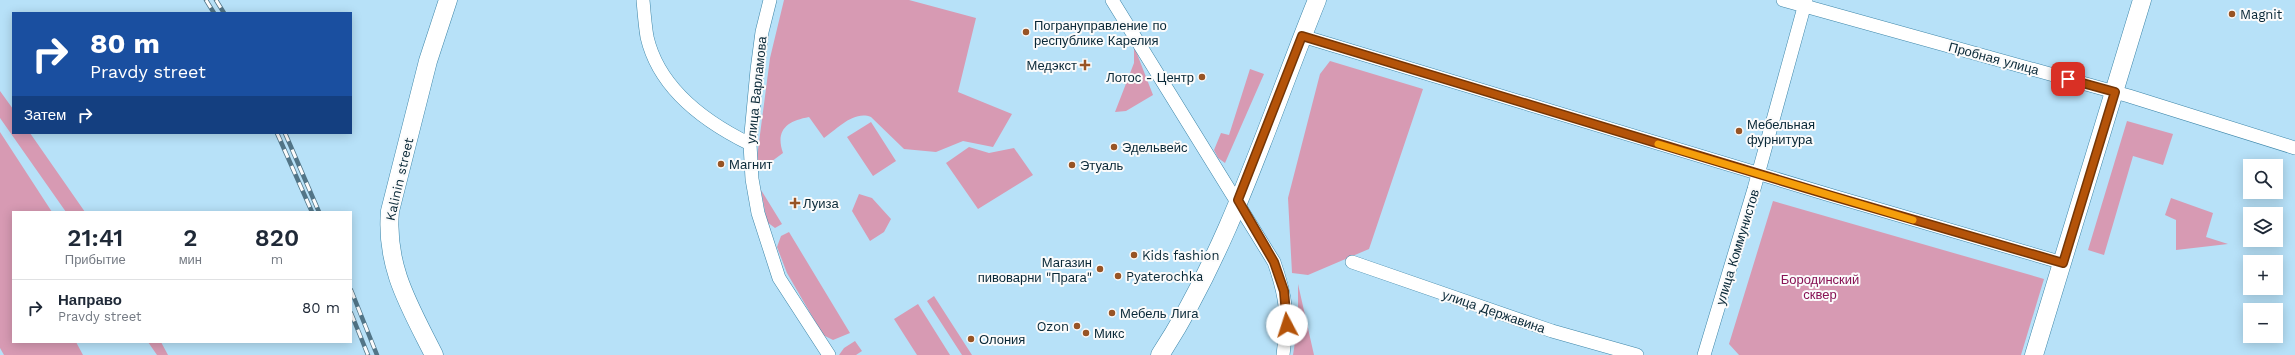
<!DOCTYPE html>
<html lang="ru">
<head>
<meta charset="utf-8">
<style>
  body { margin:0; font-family:"Work Sans",sans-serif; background:#f6f6f7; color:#1f2937; height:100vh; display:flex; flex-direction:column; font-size:15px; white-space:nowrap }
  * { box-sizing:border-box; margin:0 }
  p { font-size:13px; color:#747a83 }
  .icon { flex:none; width:22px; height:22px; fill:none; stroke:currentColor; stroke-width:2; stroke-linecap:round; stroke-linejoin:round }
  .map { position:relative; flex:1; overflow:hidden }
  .drawer { position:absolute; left:12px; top:211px; width:340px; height:132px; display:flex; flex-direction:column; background:#fff; border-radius:0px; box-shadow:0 2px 10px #0003 }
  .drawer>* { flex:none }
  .top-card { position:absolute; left:12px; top:12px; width:340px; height:122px; border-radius:0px; box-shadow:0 2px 10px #0003; background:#1a4fa0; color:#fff; overflow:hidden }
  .fabs { position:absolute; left:2243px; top:159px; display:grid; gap:8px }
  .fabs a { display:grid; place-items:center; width:40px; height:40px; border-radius:0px; background:#fff; box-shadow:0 2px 10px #0003; font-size:20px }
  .pin { position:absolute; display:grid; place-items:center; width:34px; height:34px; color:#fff; margin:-17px; border-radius:8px; box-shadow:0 2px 6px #0006 }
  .me { position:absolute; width:44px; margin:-22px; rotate:355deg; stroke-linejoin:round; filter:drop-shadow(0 0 3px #0008) }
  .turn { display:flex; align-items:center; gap:14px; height:84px; padding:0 12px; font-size:18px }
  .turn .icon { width:52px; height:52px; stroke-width:2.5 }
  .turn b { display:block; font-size:28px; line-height:34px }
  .then { display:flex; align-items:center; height:38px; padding:0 12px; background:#0003; gap:8px; font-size:15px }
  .eta { display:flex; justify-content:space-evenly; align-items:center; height:68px; text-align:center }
  .eta b { font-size:24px; font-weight:600; line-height:28px }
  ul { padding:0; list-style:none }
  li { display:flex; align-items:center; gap:12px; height:56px; padding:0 12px; border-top:1px solid #e0e1e3 }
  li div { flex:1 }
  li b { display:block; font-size:15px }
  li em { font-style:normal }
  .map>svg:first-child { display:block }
  .green { fill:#d79ab3 }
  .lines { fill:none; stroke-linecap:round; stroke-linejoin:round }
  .street-casing { stroke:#3c85a8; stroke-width:14 }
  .secondary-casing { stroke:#3c85a8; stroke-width:19 }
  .street { stroke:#fff; stroke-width:13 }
  .secondary { stroke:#fff; stroke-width:18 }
  .rail-casing { stroke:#527587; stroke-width:4.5 }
  .rail { stroke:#fbfbfb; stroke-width:3; stroke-dasharray:9; stroke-linecap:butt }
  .route-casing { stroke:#753606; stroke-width:10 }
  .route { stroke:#b45309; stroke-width:7 }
  .slow { stroke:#f59e0b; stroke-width:7 }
  .poi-dot { fill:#985425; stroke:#fbfbfb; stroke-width:1.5 }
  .labels { text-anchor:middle; stroke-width:4; stroke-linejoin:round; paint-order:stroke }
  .poi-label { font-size:13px; fill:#092837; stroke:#fbfbfb; text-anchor:start }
  .street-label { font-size:13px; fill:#092837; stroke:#fbfbfb }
  .park-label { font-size:13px; fill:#881355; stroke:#fbfbfb }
</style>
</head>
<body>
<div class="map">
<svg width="2295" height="355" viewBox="0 0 2295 355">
  <rect width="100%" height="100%" fill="#b7e1f8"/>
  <!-- green -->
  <path class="green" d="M784,0H909L976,18L958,92L1012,114L993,147L963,141L936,152L904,149L871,117C854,110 837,129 824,138L809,117C787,121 775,130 783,153L764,167L756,165L770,58Z
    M1134,46L1153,95L1126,111L1115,112L1134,63Z
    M1330,61L1423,89L1369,249L1308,275L1292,273L1288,198L1320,74Z
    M1250,69L1264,74L1225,163L1218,158L1214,150L1221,133L1229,135Z
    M0,91L13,109V133H30L85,212H66L0,118Z
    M2127,121L2173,134L2163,165L2133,156L2104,255L2088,250Z
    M871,122L896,161L873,176L847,137Z
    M0,132L52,212H13V342H76L83,355H4L0,348Z
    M969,147L989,153L1014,148L1033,175L978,209L946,163Z
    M761,190L782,224L775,228L767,222Z
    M859,194L872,198L891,219L884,232L870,241L852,211Z
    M2171,198L2213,213L2206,237L2228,244L2176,250V220L2165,215Z
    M1773,201L2044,279L2021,355H1739L1729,344Z
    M789,232L850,333L833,340L823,335L787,273L777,247L781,236Z
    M1298,284L1314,355H1293L1298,323Z
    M934,296L972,355H962L927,301Z
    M918,304L950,355H917L894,319Z
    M855,341L862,351L856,355H839L844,348Z
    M148,342H161L168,355H157Z"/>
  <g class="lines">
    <!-- street casing -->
    <g class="street-casing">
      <path id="street" d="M643,0C644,12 645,25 647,37C659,89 705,122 750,144
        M770,0L762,32L757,70L750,144L752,179L758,213L779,278L829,355
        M1112,0L1274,262C1287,299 1288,316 1283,355
        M1783,0L2129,96L2295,148
        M1302,36L1833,196L2063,263
        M1352,262L1552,331L1637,355
        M1704,355L1754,189L1806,0"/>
    </g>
    <!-- secondary casing -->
    <g class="secondary-casing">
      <path id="secondary" d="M434,355C410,307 385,267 390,211L428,61L448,0
        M1160,355C1230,248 1269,118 1317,0
        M2034,355L2142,0"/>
    </g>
    <!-- street -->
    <use href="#street" class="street"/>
    <!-- secondary -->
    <use href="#secondary" class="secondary"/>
    <!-- rail casing -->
    <g class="rail-casing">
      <path id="rail" d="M206,0L214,13
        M216,0L224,13
        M277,133L312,212
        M285,133L319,212
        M351,290L377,355
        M351,313L368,355"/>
    </g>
    <!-- rail -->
    <use href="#rail" class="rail"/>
  </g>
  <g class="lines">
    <!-- route casing -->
    <g class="route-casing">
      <path id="route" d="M1287,325L1284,291L1274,262L1238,200L1302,36L1832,196L2063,263L2115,92L2068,79"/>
    </g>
    <!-- route -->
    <use href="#route" class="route"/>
    <!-- slow -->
    <path class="slow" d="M1658,144L1913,220"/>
  </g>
  <!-- markers -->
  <g class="poi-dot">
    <circle cx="2232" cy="14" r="4"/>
    <circle cx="1026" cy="32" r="4"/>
    <path d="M1083 59h4v4h4v4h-4v4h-4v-4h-4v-4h4z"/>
    <circle cx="1202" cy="77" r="4"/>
    <circle cx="1739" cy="131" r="4"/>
    <circle cx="1114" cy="147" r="4"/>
    <circle cx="721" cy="164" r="4"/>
    <circle cx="1072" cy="165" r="4"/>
    <path d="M793 197h4v4h4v4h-4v4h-4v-4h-4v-4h4z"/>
    <circle cx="1134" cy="255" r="4"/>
    <circle cx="1100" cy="269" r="4"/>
    <circle cx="1118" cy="276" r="4"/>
    <circle cx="1112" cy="313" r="4"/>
    <circle cx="1077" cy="326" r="4"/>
    <circle cx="1086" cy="333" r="4"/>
    <circle cx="971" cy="339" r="4"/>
  </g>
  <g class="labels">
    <!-- poi labels -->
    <g class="poi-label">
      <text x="2240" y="19">Magnit</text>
      <text x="1034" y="30">Погрануправление по<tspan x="1034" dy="15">республике Карелия</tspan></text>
      <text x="1077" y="70" text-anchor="end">Медэкст</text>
      <text x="1194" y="82" text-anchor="end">Лотос - Центр</text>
      <text x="1747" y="129">Мебельная<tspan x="1747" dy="15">фурнитура</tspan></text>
      <text x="1122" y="152">Эдельвейс</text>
      <text x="729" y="169">Магнит</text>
      <text x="1080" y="170">Этуаль</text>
      <text x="803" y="208">Луиза</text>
      <text x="1142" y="260">Kids fashion</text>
      <text x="1092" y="267" text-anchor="end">Магазин<tspan x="1092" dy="15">пивоварни "Прага"</tspan></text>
      <text x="1126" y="281">Pyaterochka</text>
      <text x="1120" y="318">Мебель Лига</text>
      <text x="1069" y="331" text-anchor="end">Ozon</text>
      <text x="1094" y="338">Микс</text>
      <text x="979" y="344">Олония</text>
    </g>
    <!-- street labels -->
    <g class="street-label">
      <text transform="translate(1994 58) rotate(15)" y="5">Пробная улица</text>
      <text transform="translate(756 90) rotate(-84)" y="5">улица Варламова</text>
      <text transform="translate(399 179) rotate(-77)" y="5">Kalinin street</text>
      <text transform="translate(1737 247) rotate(-73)" y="5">улица Коммунистов</text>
      <text transform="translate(1494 311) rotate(19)" y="5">улица Державина</text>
    </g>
    <!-- park labels -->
    <g class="park-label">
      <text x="1820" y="284">Бородинский<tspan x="1820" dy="15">сквер</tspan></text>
    </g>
  </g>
</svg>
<div class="fabs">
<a><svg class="icon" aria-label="search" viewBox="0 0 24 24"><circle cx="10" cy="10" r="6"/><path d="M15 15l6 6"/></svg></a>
<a><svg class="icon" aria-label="layers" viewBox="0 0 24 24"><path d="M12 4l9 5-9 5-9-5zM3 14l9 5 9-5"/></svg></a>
<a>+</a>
<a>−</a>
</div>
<div class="pin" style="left:2068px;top:79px;background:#d93025"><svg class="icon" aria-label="arrive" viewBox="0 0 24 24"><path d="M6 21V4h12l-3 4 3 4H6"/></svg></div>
<svg class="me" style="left:1287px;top:325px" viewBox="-20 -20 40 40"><circle r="19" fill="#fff"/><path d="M0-13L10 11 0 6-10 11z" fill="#b45309"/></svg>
<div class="top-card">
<div class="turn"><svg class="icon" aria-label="right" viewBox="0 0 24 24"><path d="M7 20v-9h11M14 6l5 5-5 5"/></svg><div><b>80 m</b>Pravdy street</div></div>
<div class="then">Затем<svg class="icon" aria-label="right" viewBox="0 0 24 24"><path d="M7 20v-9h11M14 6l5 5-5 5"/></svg></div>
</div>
<section class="drawer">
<div class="eta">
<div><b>21:41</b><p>Прибытие</p></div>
<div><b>2</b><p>мин</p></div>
<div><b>820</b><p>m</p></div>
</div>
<ul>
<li><svg class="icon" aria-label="right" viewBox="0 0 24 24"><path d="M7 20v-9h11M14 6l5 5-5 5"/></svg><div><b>Направо</b><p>Pravdy street</p></div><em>80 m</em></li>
</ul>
</section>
</div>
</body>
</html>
